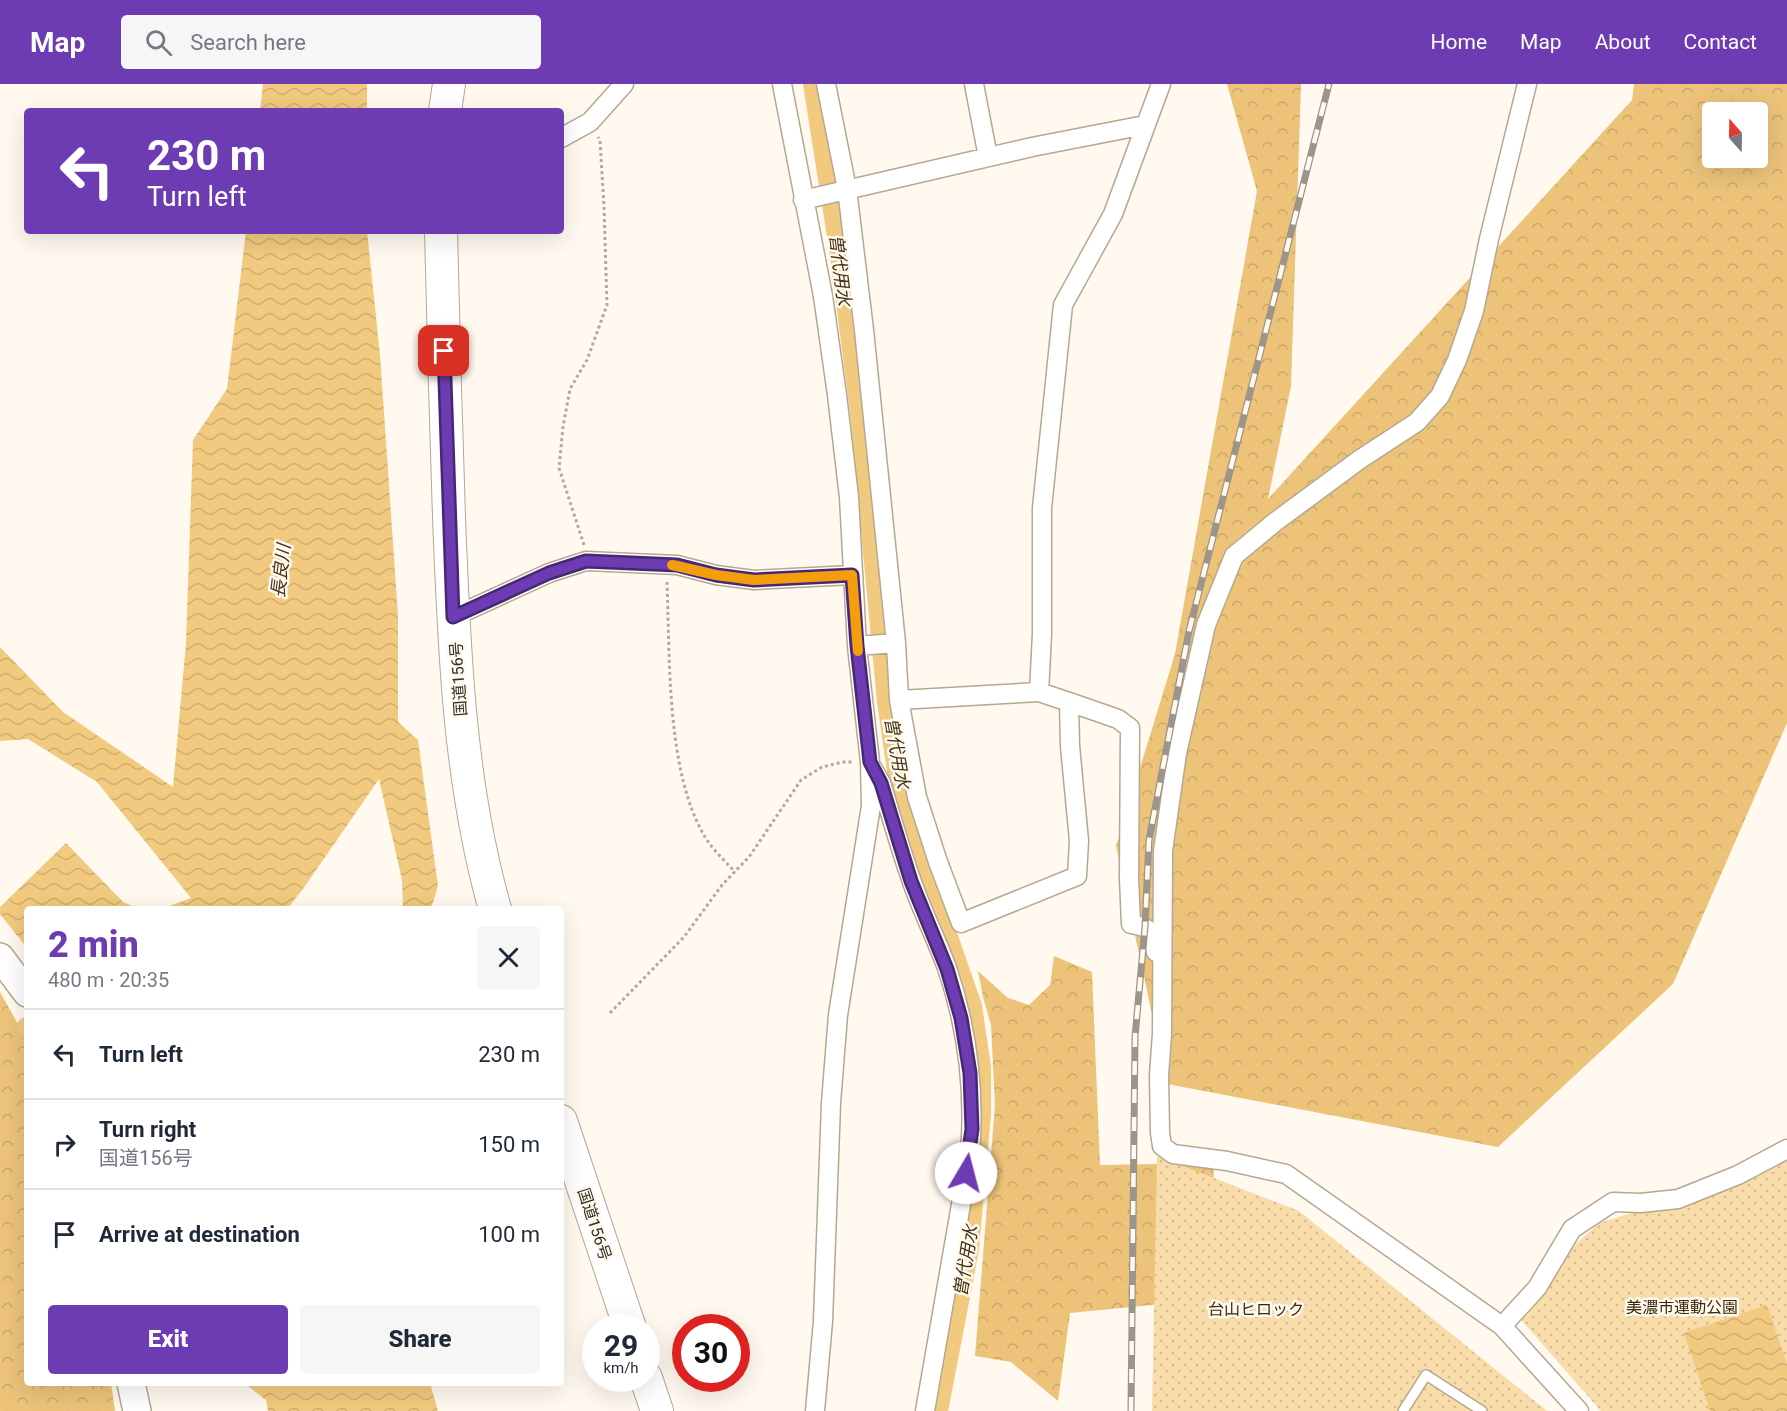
<!DOCTYPE html>
<html lang="en">
<head>
<meta charset="utf-8">
<style>
  body { margin:0; font-family:Roboto,"Noto Sans JP",sans-serif; background:#f6f6f7; color:#1f2937; height:100vh; display:flex; flex-direction:column; font-size:22px; white-space:nowrap }
  * { box-sizing:border-box; margin:0 }
  p { font-size:20px; color:#747a83 }
  .icon { flex:none; width:33px; height:33px; fill:none; stroke:currentColor; stroke-width:2; stroke-linecap:round; stroke-linejoin:round }
  .map { position:relative; flex:1; overflow:hidden }
  .side { position:absolute; left:24px; top:822px; width:540px; height:480px; display:flex; flex-direction:column; background:#fff; border-radius:6px; box-shadow:0 6px 24px #0002 }
  .side>* { flex:none }
  .guide { position:absolute; left:24px; top:24px; width:540px; height:126px; border-radius:6px; box-shadow:0 6px 24px #0002; background:#6d3cb3; color:#fff; overflow:hidden }
  .needle { width:39px; rotate:340deg }
  .buttons { position:absolute; left:1702px; top:18px; display:grid; gap:12px }
  .buttons a { display:grid; place-items:center; width:66px; height:66px; border-radius:6px; background:#fff; box-shadow:0 6px 24px #0002; font-size:30px }
  .speed { position:absolute; left:582px; top:1230px; display:flex; gap:12px; font-size:30px; font-weight:700; text-align:center }
  .speed>* { display:grid; place-content:center; width:78px; height:78px; border-radius:50%; background:#fff; box-shadow:0 6px 24px #0002; line-height:1 }
  .speed small { font-size:15px; font-weight:400 }
  .speed .limit { border:9px solid #d22; background:#fff; color:#111 }
  .pin { position:absolute; display:grid; place-items:center; width:51px; height:51px; color:#fff; margin:-26px; border-radius:12px; box-shadow:0 3px 9px #0006 }
  .me { position:absolute; width:66px; margin:-33px; rotate:8deg; stroke-linejoin:round; filter:drop-shadow(0 0 4px #0008) }
  .turn { display:flex; align-items:center; gap:21px; height:126px; padding:0 24px; font-size:27px }
  .turn .icon { width:78px; height:78px; stroke-width:2.5 }
  .turn b { display:block; font-size:42px; line-height:51px }
  .round { display:grid; place-items:center; flex:none; width:63px; height:63px; border-radius:6px; background:#f6f6f7 }
  .head { display:flex; align-items:center; justify-content:space-between; height:102px; padding:0 24px }
  h1 { font-size:36px; font-weight:800; line-height:45px; color:#6d3cb3 }
  .primary-button { display:flex; gap:12px; margin-top:auto; padding:12px 24px }
  .primary-button a { flex:1; height:69px; border-radius:6px; background:#6d3cb3; color:#fff; font-size:24px; font-weight:800; line-height:69px; text-align:center }
  .primary-button a+a { background:#f6f6f7; color:#1f2937 }
  ul { padding:0; list-style:none }
  li { display:flex; align-items:center; gap:18px; height:90px; padding:0 24px; border-top:2px solid #e0e1e3 }
  li div { flex:1 }
  li b { display:block; font-size:22px }
  li em { font-style:normal }
  header { display:flex; align-items:center; gap:36px; box-sizing:border-box; height:84px; padding:0 30px; background:#6d3cb3; color:#fff }
  header strong { font-size:28px }
  nav { display:flex; gap:33px; margin-inline-start:auto; font-size:21px }
  .search { width:420px; height:54px; background:#f6f6f7; display:flex; align-items:center; gap:15px; box-sizing:border-box; padding:0 21px; border-radius:6px; color:#747a83; font-size:22px }
  .map>svg:first-child { display:block }
  .forest { fill:url(#forest-crowns); fill-rule:evenodd }
  .park { fill:url(#park-dots) }
  .water { fill:url(#water-waves) }
  .lines { fill:none; stroke-linecap:round; stroke-linejoin:round }
  .canal { stroke:#f2ca7f; stroke-width:18 }
  .lane-casing { stroke:#b6a890; stroke-width:12 }
  .street-casing { stroke:#b6a890; stroke-width:21 }
  .primary-casing { stroke:#b6a890; stroke-width:30 }
  .highway-casing { stroke:#b6a890; stroke-width:34 }
  .path { stroke:#b0aba1; stroke-width:3; stroke-dasharray:3 3; stroke-linecap:butt }
  .lane { stroke:#fff; stroke-width:9 }
  .street { stroke:#fff; stroke-width:18 }
  .primary { stroke:#fff; stroke-width:27 }
  .highway { stroke:#fff; stroke-width:32 }
  .rail-casing { stroke:#9b958b; stroke-width:7 }
  .rail { stroke:#fff9ef; stroke-width:4.5; stroke-dasharray:14; stroke-linecap:butt }
  .route-casing { stroke:#472774; stroke-width:15 }
  .route { stroke:#6d3cb3; stroke-width:10 }
  .slow { stroke:#f59e0b; stroke-width:10 }
  .labels { text-anchor:middle; stroke-width:5; stroke-linejoin:round; paint-order:stroke }
  .street-label { font-size:16px; fill:#322d23; stroke:#fff9ef }
  .park-label { font-size:16px; fill:#392907; stroke:#fff9ef }
  .water-label { font-size:18px; font-style:italic; fill:#473615; stroke:#fff9ef }
</style>
</head>
<body>
<header>
<strong>Map</strong>
<div class="search"><svg class="icon" aria-label="search" viewBox="0 0 24 24"><circle cx="10" cy="10" r="6"/><path d="M15 15l6 6"/></svg>Search here</div>
<nav><a>Home</a><a>Map</a><a>About</a><a>Contact</a></nav>
</header>
<div class="map">
<svg width="1787" height="1327" viewBox="0 0 1787 1327">
  <defs>
    <pattern id="forest-crowns" width="20" height="18" patternUnits="userSpaceOnUse" patternTransform="scale(1.5)"><rect width="20" height="18" fill="#ecc379"/><path d="M2 6a3 3 0 1 1 6 0M12 15a3 3 0 1 1 6 0" fill="none" stroke="#cba868"/></pattern>
    <pattern id="park-dots" width="8" height="8" patternUnits="userSpaceOnUse" patternTransform="scale(1.5)"><rect width="8" height="8" fill="#f8dca9"/><path d="M2 2h.1M6 6h.1" fill="none" stroke="#d5bd91" stroke-width="1.8" stroke-linecap="round"/></pattern>
    <pattern id="water-waves" width="16" height="10" patternUnits="userSpaceOnUse" patternTransform="scale(1.5)"><rect width="16" height="10" fill="#f2ca7f"/><path d="M0 5q4-4 8 0t8 0" fill="none" stroke="#d0ae6d"/></pattern>
  </defs>
  <rect width="100%" height="100%" fill="#fff9ef"/>
  <!-- forest -->
  <path class="forest" d="M1227,0H1301L1291,302L1268,415L1632,16L1634,0H1787V639L1673,900L1498,1063L1167,1000L1116,762L1175,570L1257,107ZM1713,28H1758V74H1713Z
    M1054,872L1092,888L1100,1081L1214,1079L1208,1327L1162,1220L1070,1229L1058,1317L1011,1278L975,1272L995,1021L991,941L983,913L978,887L1008,914L1029,921L1050,901Z
    M0,908L27,956V1299H111L115,1327H0Z"/>
  <!-- park -->
  <path class="park" d="M1787,1065V1327H1601L1509,1222L1599,1139L1678,1115Z
    M1157,1072L1299,1127L1547,1327H1152Z"/>
  <!-- water -->
  <path class="water" d="M263,0H367V27H260Z
    M246,147H367L380,271L398,531V638L418,656L438,802L431,825H403L402,796L379,695L303,805L287,825H161L191,814L97,698L28,655L0,657V563L63,628L173,703L186,559L193,356L227,305Z
    M66,759L123,818L140,825H27V864L0,830V823Z
    M1767,1221L1787,1280V1327H1710L1684,1249Z
    M244,1299H430L438,1327H268L266,1316Z"/>
  <g class="lines">
    <!-- canal -->
    <path class="canal" d="M812,0L839,171L859,329L886,618L896,687L930,798L973,922L982,983V1031L970,1165L939,1327
      M26,942L27,943"/>
    <!-- lane casing -->
    <g class="lane-casing">
      <path id="lane" d="M1403,1327L1426,1291L1482,1327"/>
    </g>
    <!-- street casing -->
    <g class="street-casing">
      <path id="street" d="M782,0L823,212L837,311L849,413L857,562L870,678L871,722L838,931L831,1019L823,1237L815,1327
        M826,0L847,105L864,246L896,559L899,616L917,713L938,778L961,839L1077,792L1079,757L1070,662L1069,618L1039,608L899,616
        M974,0L988,73
        M1527,0L1489,155L1474,227L1457,276L1440,312L1417,338L1359,376L1275,438L1234,472L1206,541L1177,669L1163,767L1162,950L1159,991L1160,1049L1162,1062L1173,1070L1227,1077L1286,1090L1502,1242L1579,1327
        M561,54L590,38L624,0
        M803,116L1032,63L1145,41
        M453,533L549,489L586,477L677,481L716,491L754,496L852,491
        M857,562L896,559
        M1039,608L1042,550V424L1063,221L1113,130L1161,0
        M1069,618L1118,635L1130,644L1129,794L1131,840C1153,844 1151,848 1156,868
        M873,685L881,699C891,731 900,764 911,795C921,825 936,854 947,884C967,943 975,1007 970,1069L925,1327
        M1502,1242L1537,1204L1572,1145L1613,1118L1641,1119L1678,1115L1738,1091L1787,1065"/>
    </g>
    <!-- primary casing -->
    <g class="primary-casing">
      <path id="primary" d="M0,873L27,909
        M131,1299L137,1327"/>
    </g>
    <!-- highway casing -->
    <g class="highway-casing">
      <path id="highway" d="M445,27L449,0
        M441,147C443,242 446,338 449,433C454,565 459,698 495,825
        M561,1037L630,1244
        M646,1294L657,1327"/>
    </g>
    <!-- path -->
    <path class="path" d="M584,461L559,384L563,343L570,305L587,276L607,221L604,122L600,57L598,53
      M667,498C670,573 666,688 705,753C713,766 725,777 735,788
      M610,929L684,853L722,801L749,773L801,696L822,683L843,678H853"/>
    <!-- lane -->
    <use href="#lane" class="lane"/>
    <!-- street -->
    <use href="#street" class="street"/>
    <!-- primary -->
    <use href="#primary" class="primary"/>
    <!-- highway -->
    <use href="#highway" class="highway"/>
    <!-- rail casing -->
    <g class="rail-casing">
      <path id="rail" d="M1131,1327L1135,953L1145,843L1149,756L1189,547L1329,0"/>
    </g>
    <!-- rail -->
    <use href="#rail" class="rail"/>
  </g>
  <g class="lines">
    <!-- route casing -->
    <g class="route-casing">
      <path id="route" d="M444,267L453,533L549,489L586,477L677,481L716,491L754,496L852,491L857,562L870,678L881,699L911,797L947,885L961,934L970,989L972,1045L966,1089"/>
    </g>
    <!-- route -->
    <use href="#route" class="route"/>
    <!-- slow -->
    <path class="slow" d="M672,481L716,491L754,496L852,491L858,567"/>
  </g>
  <g class="labels">
    <!-- street labels -->
    <g class="street-label">
      <text transform="translate(458 595) rotate(-94)" y="6">国道156号</text>
      <text transform="translate(595 1140) rotate(72)" y="6">国道156号</text>
    </g>
    <!-- park labels -->
    <g class="park-label">
      <text x="1682" y="1229">美濃市運動公園</text>
      <text x="1256" y="1231">台山ヒロック</text>
    </g>
    <!-- water labels -->
    <g class="water-label">
      <text transform="translate(840 186) rotate(83)" y="6">曽代用水</text>
      <text transform="translate(281 487) rotate(-83)" y="6">長良川</text>
      <text transform="translate(897 669) rotate(80)" y="6">曽代用水</text>
      <text transform="translate(966 1177) rotate(-81)" y="6">曽代用水</text>
    </g>
  </g>
</svg>
<div class="buttons">
<a><svg class="needle" viewBox="-14 -14 28 28"><path d="M0-13l5 13h-10z" fill="#e53935"/><path d="M0 13l5-13h-10z" fill="#747a83"/></svg></a>
</div>
<div class="speed"><div>29<small>km/h</small></div><div class="limit">30</div></div>
<div class="pin" style="left:444px;top:267px;background:#d93025"><svg class="icon" aria-label="arrive" viewBox="0 0 24 24"><path d="M6 21V4h12l-3 4 3 4H6"/></svg></div>
<svg class="me" style="left:966px;top:1089px" viewBox="-20 -20 40 40"><circle r="19" fill="#fff"/><path d="M0-13L10 11 0 6-10 11z" fill="#6d3cb3"/></svg>
<div class="guide">
<div class="turn"><svg class="icon" aria-label="left" viewBox="0 0 24 24"><path d="M17 20v-9H6M10 6l-5 5 5 5"/></svg><div><b>230 m</b>Turn left</div></div>
</div>
<section class="side">
<div class="head"><div><h1>2 min</h1><p>480 m · 20:35</p></div><a class="round"><svg class="icon" aria-label="close" viewBox="0 0 24 24"><path d="M6 6l12 12M18 6L6 18"/></svg></a></div>
<ul>
<li><svg class="icon" aria-label="left" viewBox="0 0 24 24"><path d="M17 20v-9H6M10 6l-5 5 5 5"/></svg><div><b>Turn left</b></div><em>230 m</em></li>
<li><svg class="icon" aria-label="right" viewBox="0 0 24 24"><path d="M7 20v-9h11M14 6l5 5-5 5"/></svg><div><b>Turn right</b><p>国道156号</p></div><em>150 m</em></li>
<li><svg class="icon" aria-label="arrive" viewBox="0 0 24 24"><path d="M6 21V4h12l-3 4 3 4H6"/></svg><div><b>Arrive at destination</b></div><em>100 m</em></li>
</ul>
<div class="primary-button"><a>Exit</a><a>Share</a></div>
</section>
</div>
</body>
</html>
